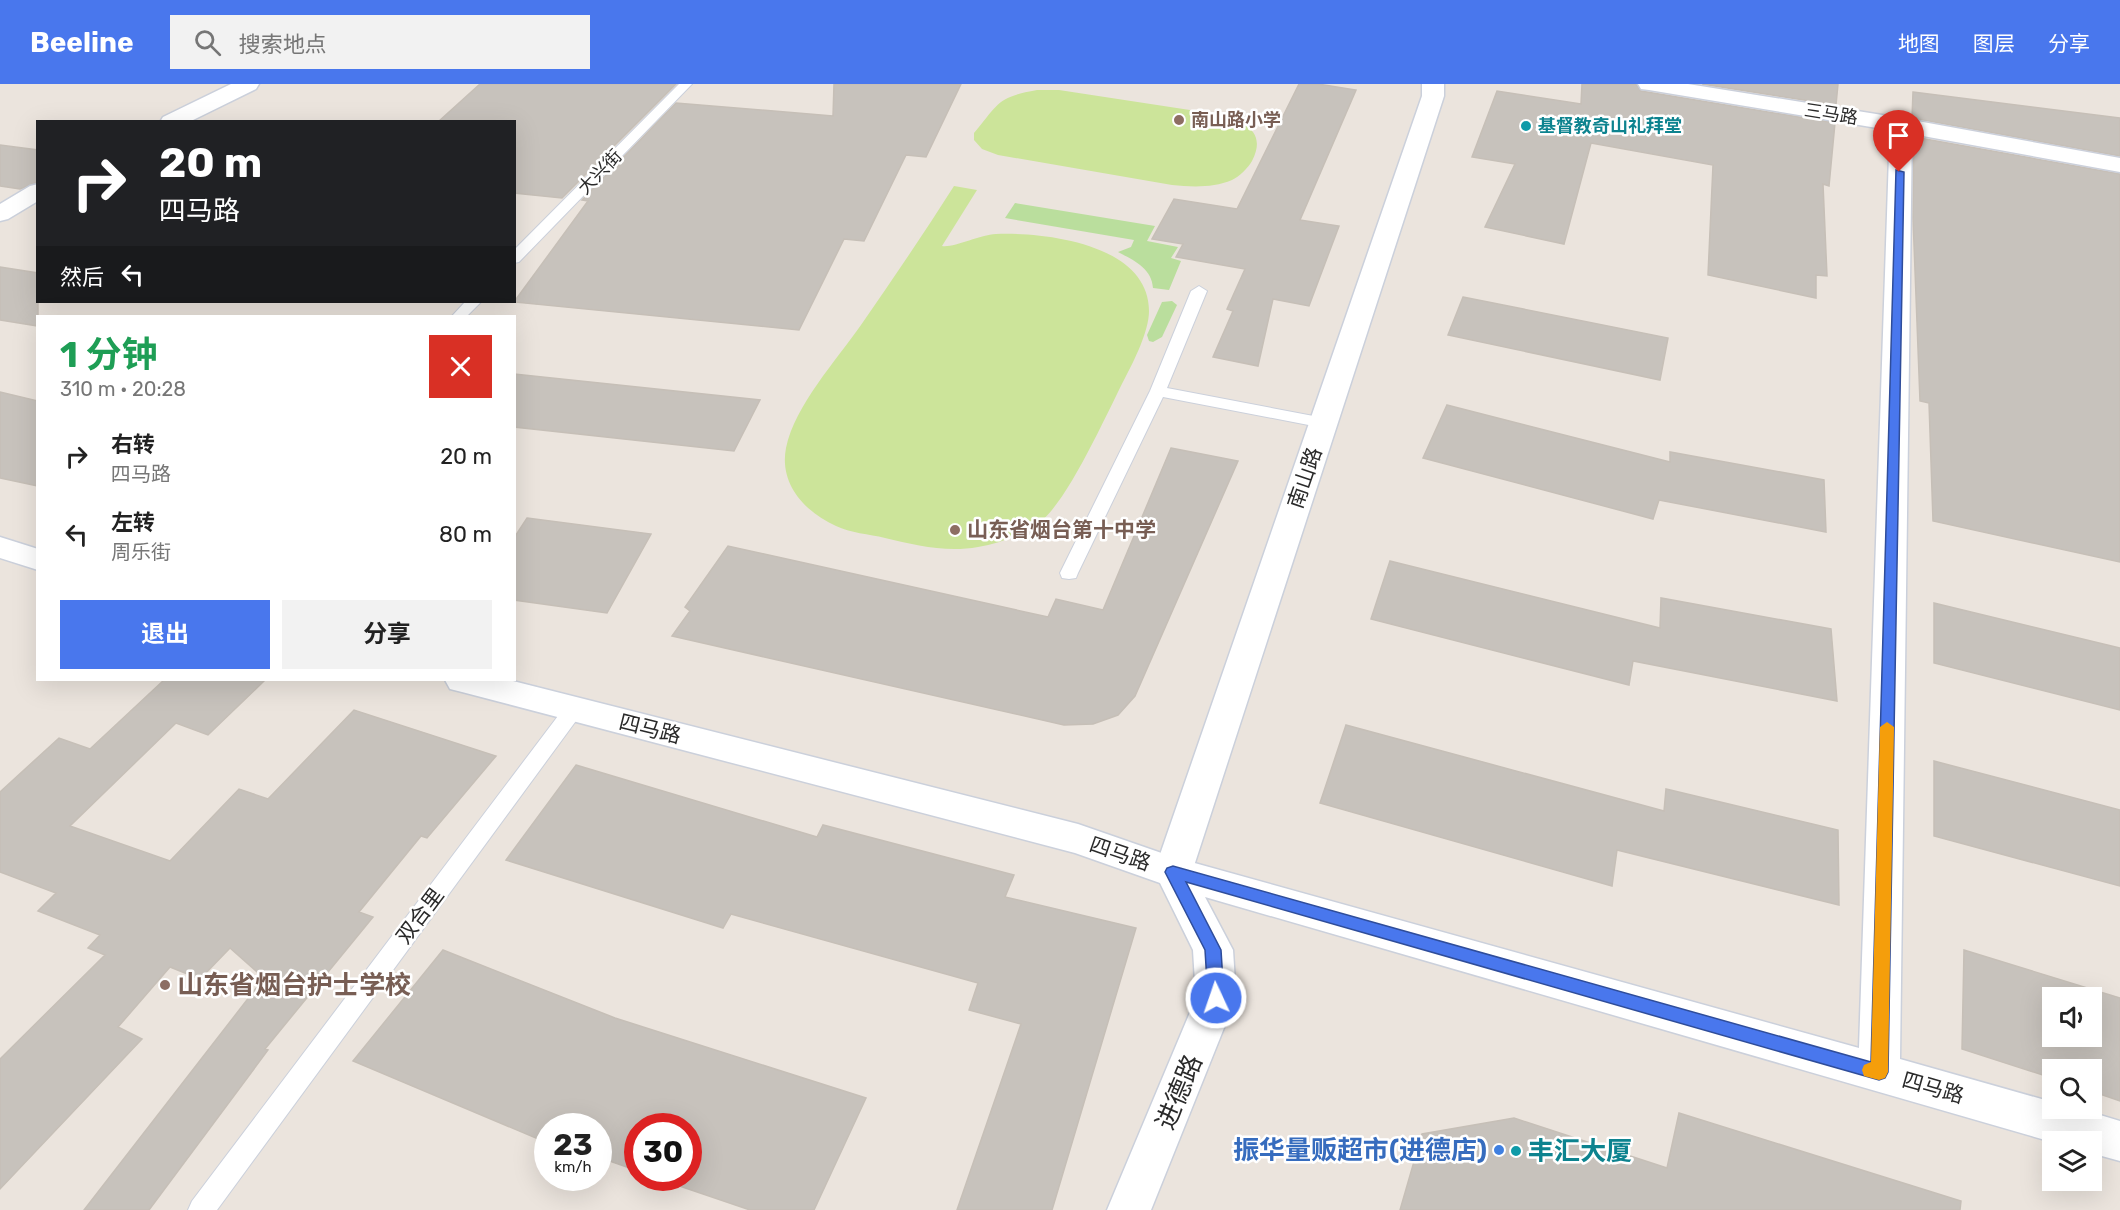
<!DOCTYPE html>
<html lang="zh">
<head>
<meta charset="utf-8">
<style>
  body { margin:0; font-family:Rubik,"Noto Sans SC",sans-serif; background:#f2f2f2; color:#222; height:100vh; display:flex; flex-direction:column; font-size:22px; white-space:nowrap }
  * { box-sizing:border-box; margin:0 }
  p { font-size:20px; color:#767676 }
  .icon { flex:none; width:33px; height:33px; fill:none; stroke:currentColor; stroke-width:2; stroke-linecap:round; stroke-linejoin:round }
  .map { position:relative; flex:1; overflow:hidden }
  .panel { position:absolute; left:36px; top:231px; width:480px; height:366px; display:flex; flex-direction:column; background:#fff; border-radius:0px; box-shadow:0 6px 24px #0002 }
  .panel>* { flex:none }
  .hud { position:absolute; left:36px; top:36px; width:480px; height:183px; border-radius:0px; box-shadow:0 6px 24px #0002; background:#202124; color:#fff; overflow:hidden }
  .tools { position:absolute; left:2042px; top:903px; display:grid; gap:12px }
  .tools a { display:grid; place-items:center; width:60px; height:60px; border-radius:0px; background:#fff; box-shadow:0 6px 24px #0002; font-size:30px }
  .speed { position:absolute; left:534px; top:1029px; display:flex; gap:12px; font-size:30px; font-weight:700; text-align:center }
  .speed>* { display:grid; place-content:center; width:78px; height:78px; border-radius:50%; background:#fff; box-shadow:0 6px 24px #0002; line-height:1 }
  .speed small { font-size:15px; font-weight:400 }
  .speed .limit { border:9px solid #d22; background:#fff; color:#111 }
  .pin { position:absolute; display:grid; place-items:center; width:51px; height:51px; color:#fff; margin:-62px -26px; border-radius:50% 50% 50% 0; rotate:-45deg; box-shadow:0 0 6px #0007 }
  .pin .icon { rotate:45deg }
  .me { position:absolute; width:66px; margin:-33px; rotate:357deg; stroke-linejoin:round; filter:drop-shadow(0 0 4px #0008) }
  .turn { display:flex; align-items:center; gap:21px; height:126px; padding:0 24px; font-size:27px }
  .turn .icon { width:78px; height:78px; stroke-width:2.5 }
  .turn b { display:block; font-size:42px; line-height:51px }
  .then { display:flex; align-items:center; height:57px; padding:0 24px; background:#0003; gap:12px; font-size:22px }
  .round { display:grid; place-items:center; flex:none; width:63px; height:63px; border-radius:0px; background:#f2f2f2 }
  .headline { display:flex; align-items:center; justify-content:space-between; height:102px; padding:0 24px }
  h1 { font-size:36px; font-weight:700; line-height:45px; color:#1e9e55 }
  .button { display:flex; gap:12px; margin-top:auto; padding:12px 24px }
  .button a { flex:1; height:69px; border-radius:0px; background:#4977ed; color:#fff; font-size:24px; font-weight:700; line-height:69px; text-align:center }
  .button a+a { background:#f2f2f2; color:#222 }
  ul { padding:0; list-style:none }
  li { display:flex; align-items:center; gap:18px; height:78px; padding:0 24px }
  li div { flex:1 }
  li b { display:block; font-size:22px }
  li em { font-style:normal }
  header { display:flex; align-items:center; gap:36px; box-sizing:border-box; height:84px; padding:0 30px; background:#4977ed; color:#fff }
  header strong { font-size:28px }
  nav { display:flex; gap:33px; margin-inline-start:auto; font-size:21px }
  .search { width:420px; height:54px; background:#f2f2f2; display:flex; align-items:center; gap:15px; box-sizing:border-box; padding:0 21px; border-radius:0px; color:#767676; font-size:22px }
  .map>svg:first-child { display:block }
  .green { fill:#bade9d }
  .pitch { fill:#cce49a }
  .building { fill:#c7c2bc; stroke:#c6bfb7; stroke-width:1.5; fill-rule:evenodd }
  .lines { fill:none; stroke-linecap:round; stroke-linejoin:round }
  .lane-casing { stroke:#cbd0db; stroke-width:2 }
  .street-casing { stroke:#cbd0db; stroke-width:3 }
  .secondary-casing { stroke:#cbd0db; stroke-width:3 }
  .lane { fill:#fff; fill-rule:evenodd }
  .street { fill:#fff; fill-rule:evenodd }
  .secondary { fill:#fff; fill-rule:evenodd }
  .route { fill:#4977ed; stroke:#2f4d9a; stroke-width:1.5 }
  .slow { fill:#f59e0b }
  .education-dot { fill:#8d6e63; stroke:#fff; stroke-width:2 }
  .culture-dot { fill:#0f9aa8; stroke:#fff; stroke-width:2 }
  .shop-dot { fill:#3f7fe0; stroke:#fff; stroke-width:2 }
  .labels { text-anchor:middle; stroke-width:5; stroke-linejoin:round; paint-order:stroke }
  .far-street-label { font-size:18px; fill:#2a2a2a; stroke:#fff }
  .far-education-label { font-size:18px; font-weight:bold; fill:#785e54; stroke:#fff; text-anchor:start }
  .far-culture-label { font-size:18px; font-weight:bold; fill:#0d838f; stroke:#fff; text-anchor:start }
  .street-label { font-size:21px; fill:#2a2a2a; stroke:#fff }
  .education-label { font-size:21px; font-weight:bold; fill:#785e54; stroke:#fff; text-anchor:start }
  .near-education-label { font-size:26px; font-weight:bold; fill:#785e54; stroke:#fff; text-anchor:start }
  .near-street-label { font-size:26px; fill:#2a2a2a; stroke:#fff }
  .near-shop-label { font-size:26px; font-weight:bold; fill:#366cbe; stroke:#fff; text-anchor:end }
  .near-culture-label { font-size:26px; font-weight:bold; fill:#0d838f; stroke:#fff; text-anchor:start }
</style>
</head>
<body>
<header>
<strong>Beeline</strong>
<div class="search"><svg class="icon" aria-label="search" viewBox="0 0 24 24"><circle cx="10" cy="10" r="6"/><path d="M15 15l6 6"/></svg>搜索地点</div>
<nav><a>地图</a><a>图层</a><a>分享</a></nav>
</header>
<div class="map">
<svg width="2120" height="1126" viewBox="0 0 2120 1126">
  <rect width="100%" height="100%" fill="#ebe4dd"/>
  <!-- green -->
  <path class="green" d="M1015,119L1155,142L1147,157L1178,163L1171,174L1181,177L1169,206L1153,204C1152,184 1133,176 1118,168L1131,163L1134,156L1005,134Z
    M1172,217L1177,221L1162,253L1153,258L1149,257L1147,251L1162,218Z"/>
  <!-- pitch -->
  <path class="pitch" d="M1037,6H1059L1216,30C1242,37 1268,46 1252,77C1248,84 1239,93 1232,96C1213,104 1192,103 1172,101L998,71L982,65L974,56V49C999,19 997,13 1037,6Z
    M954,102L977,106L942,162C954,164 979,151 996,150C1045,148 1149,160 1149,227C1149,247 1134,277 1125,294C1107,329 1068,417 1040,438C1022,451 1000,459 978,463C946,469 915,461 885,454C869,450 850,449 836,442C805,428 779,400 786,364C795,321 836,277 861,241C893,195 924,149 954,102Z"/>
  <!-- building -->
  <path class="building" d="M480,0H676L562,114L514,109V38H438Z
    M834,0H961L926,73L906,71L864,157L844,155L799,246L514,218L588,117L582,116L676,19L833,32Z
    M1299,0H1318L1356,6L1300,136L1339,142L1309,222L1273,215L1258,282L1213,273L1233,227L1227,225L1245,185L1176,173L1183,160L1152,155L1174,115L1237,125Z
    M1582,0H1636L1641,7L1835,39L1829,102L1823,100L1827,192L1816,191V214L1708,191L1713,81L1591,59L1564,160L1485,143L1515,80L1472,73L1497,7L1581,20Z
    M1702,0H1838L1836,21Z
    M1913,8L2120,34V72L1912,34Z
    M1914,53L2120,90V478L1933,437L1929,319L1920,317L1913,134Z
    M0,61L38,66V98L20,105L0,102Z
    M0,183L38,189V242L0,236Z
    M1463,213L1668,254L1660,296L1448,251Z
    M514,290L760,316L734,367L514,343Z
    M0,308L38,317V402L0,394Z
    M1447,321L1670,378V368L1824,396L1826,448L1659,416L1653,435L1423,374Z
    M1171,364L1238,377L1135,612L1118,631L1093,640L1064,641L672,552L690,527L685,523L728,462L1048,533L1056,515L1103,526Z
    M527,434L651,450L607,529L514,516V454Z
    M1390,477L1660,544L1661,514L1831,545L1837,617L1633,577L1629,601L1371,535Z
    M1934,519L2120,564V626L1934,579Z
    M164,596H265L208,651L176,639L70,742L170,777L239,705L268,715L354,626L496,672L427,754L421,752L359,828L373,833L265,965L268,966L149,1126H84L264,894L230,864L200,895L170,883L118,943L142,955L0,1105V975L105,871L88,864L100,851L38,827L56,809L0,788V708L59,654L90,665Z
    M1346,641L1664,727L1666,705L1838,746L1839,821L1617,766L1612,802L1320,719Z
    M1934,677L2120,726V802L1934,752Z
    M576,681L817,753L823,741L1014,791L1005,813L1136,844L1052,1126H957L1021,940L969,926L978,899L731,830L723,844L506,776Z
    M443,866L615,934L866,1014L814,1126H750L656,1094H688V1042H638V1087L598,1073V1042H548V1056L543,1057L353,977Z
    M1964,866L2120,914V1017L2091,1007V986H2052V994L1962,965ZM2052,914H2091V952H2052Z
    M1679,1029L1961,1117L1960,1126H1400L1422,1050L1514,1034L1667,1084Z"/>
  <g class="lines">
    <!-- lane casing -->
    <g class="lane-casing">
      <path id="lane" d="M679,0H692L519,178L514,179V166Z
        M1199,202L1207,207L1167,304L1324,334L1330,335L1332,339L1330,343L1324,344L1163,313L1078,489L1076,494L1069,495L1062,494L1060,489L1150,307L1191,207Z
        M465,218H481L467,232H452Z
        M574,617L581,620L584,625L581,630L217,1126H188L192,1117L567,620Z"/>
    </g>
    <!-- street casing -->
    <g class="street-casing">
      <path id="street" d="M231,0H259L256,5L189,38H160L163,33Z
        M1901,34L1909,36L1912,41L1900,975L2052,1018V1024H2077L2120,1037V1077L2091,1069V1058H2052L1205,813L1233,866L1236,914L1151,1126H1107L1196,914L1193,866L1160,799L1075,769L462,608L450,605L445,596H509L1078,740L1173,773L1859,964L1890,41L1893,36Z
        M38,100V117L8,135L0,137V120L30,102Z
        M0,453L38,465V486L0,474Z"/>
    </g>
    <!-- secondary casing -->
    <g class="secondary-casing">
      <path id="secondary" d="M1422,0H1444V12L1192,788L1186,799L1173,803L1160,799L1154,788L1422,12Z
        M1638,0H1688L1901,34L2120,74V88L1901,48L1649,6L1641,5Z"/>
    </g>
    <!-- lane -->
    <use href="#lane" class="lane"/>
    <!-- street -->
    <use href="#street" class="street"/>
    <!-- secondary -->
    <use href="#secondary" class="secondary"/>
  </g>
  <!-- route -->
  <path class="route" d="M1896,86L1904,88L1888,988L1885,994L1879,996L1186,798L1221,866L1224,914L1222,920L1216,922L1210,920L1208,914L1205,866L1165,788L1167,784L1173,782L1871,978Z"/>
  <!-- slow -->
  <path class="slow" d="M1887,638L1894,643L1888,988L1885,994L1879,996L1864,992L1862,986L1864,981L1871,978L1880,643Z"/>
  <!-- markers -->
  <g class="education-dot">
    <circle cx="1179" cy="36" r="6"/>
    <circle cx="955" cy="446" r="6"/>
    <circle cx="165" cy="901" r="6"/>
  </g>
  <g class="culture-dot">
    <circle cx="1526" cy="42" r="6"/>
    <circle cx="1516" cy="1067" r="6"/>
  </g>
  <circle class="shop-dot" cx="1499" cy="1066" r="6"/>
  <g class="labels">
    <!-- far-street labels -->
    <g class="far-street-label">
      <text transform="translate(1831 30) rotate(9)" y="6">三马路</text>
      <text transform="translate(600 88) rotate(-46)" y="6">大兴街</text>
    </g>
    <!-- far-education labels -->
    <g class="far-education-label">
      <text x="1191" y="42">南山路小学</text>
    </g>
    <!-- far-culture labels -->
    <g class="far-culture-label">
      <text x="1538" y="48">基督教奇山礼拜堂</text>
    </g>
    <!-- street labels -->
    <g class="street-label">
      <text transform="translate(1305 394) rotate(-71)" y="7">南山路</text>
      <text transform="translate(650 645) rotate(14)" y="7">四马路</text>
      <text transform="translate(1120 770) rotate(19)" y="7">四马路</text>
      <text transform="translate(420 832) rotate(-53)" y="7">双合里</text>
      <text transform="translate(1933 1004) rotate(16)" y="7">四马路</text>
    </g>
    <!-- education labels -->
    <g class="education-label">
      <text x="967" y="453">山东省烟台第十中学</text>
    </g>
    <!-- near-education labels -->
    <g class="near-education-label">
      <text x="177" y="910">山东省烟台护士学校</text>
    </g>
    <!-- near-street labels -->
    <g class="near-street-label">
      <text transform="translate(1179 1008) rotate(-67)" y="9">进德路</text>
    </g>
    <!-- near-shop labels -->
    <g class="near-shop-label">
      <text x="1487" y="1075">振华量贩超市(进德店)</text>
    </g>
    <!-- near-culture labels -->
    <g class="near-culture-label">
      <text x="1528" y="1076">丰汇大厦</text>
    </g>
  </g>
</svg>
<div class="tools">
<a><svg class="icon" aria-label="sound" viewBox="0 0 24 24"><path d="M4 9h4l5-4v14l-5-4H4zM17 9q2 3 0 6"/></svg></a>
<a><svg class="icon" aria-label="search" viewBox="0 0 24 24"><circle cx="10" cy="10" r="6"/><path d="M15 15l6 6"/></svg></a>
<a><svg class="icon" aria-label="layers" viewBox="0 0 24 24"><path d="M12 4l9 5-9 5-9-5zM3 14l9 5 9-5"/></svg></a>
</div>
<div class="speed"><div>23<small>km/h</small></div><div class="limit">30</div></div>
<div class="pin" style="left:1899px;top:88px;background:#d93025"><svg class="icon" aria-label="arrive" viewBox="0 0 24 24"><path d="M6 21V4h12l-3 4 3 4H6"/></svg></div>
<svg class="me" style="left:1216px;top:914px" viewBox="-20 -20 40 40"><circle r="17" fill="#4977ed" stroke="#fff" stroke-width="3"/><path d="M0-11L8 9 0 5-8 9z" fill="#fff"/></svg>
<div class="hud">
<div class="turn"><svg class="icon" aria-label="right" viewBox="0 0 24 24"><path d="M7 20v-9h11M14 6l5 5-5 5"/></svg><div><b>20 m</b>四马路</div></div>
<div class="then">然后<svg class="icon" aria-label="left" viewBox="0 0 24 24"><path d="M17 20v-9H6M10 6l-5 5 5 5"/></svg></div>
</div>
<section class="panel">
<div class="headline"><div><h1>1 分钟</h1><p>310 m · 20:28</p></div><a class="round" style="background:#d93025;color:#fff"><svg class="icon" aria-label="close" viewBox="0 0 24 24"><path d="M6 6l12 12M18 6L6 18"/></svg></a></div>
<ul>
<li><svg class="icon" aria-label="right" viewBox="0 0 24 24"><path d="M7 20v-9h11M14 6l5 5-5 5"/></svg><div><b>右转</b><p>四马路</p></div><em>20 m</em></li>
<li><svg class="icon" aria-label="left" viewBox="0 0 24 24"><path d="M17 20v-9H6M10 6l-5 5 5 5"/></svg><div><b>左转</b><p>周乐街</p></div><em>80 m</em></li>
</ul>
<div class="button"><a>退出</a><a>分享</a></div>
</section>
</div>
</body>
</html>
